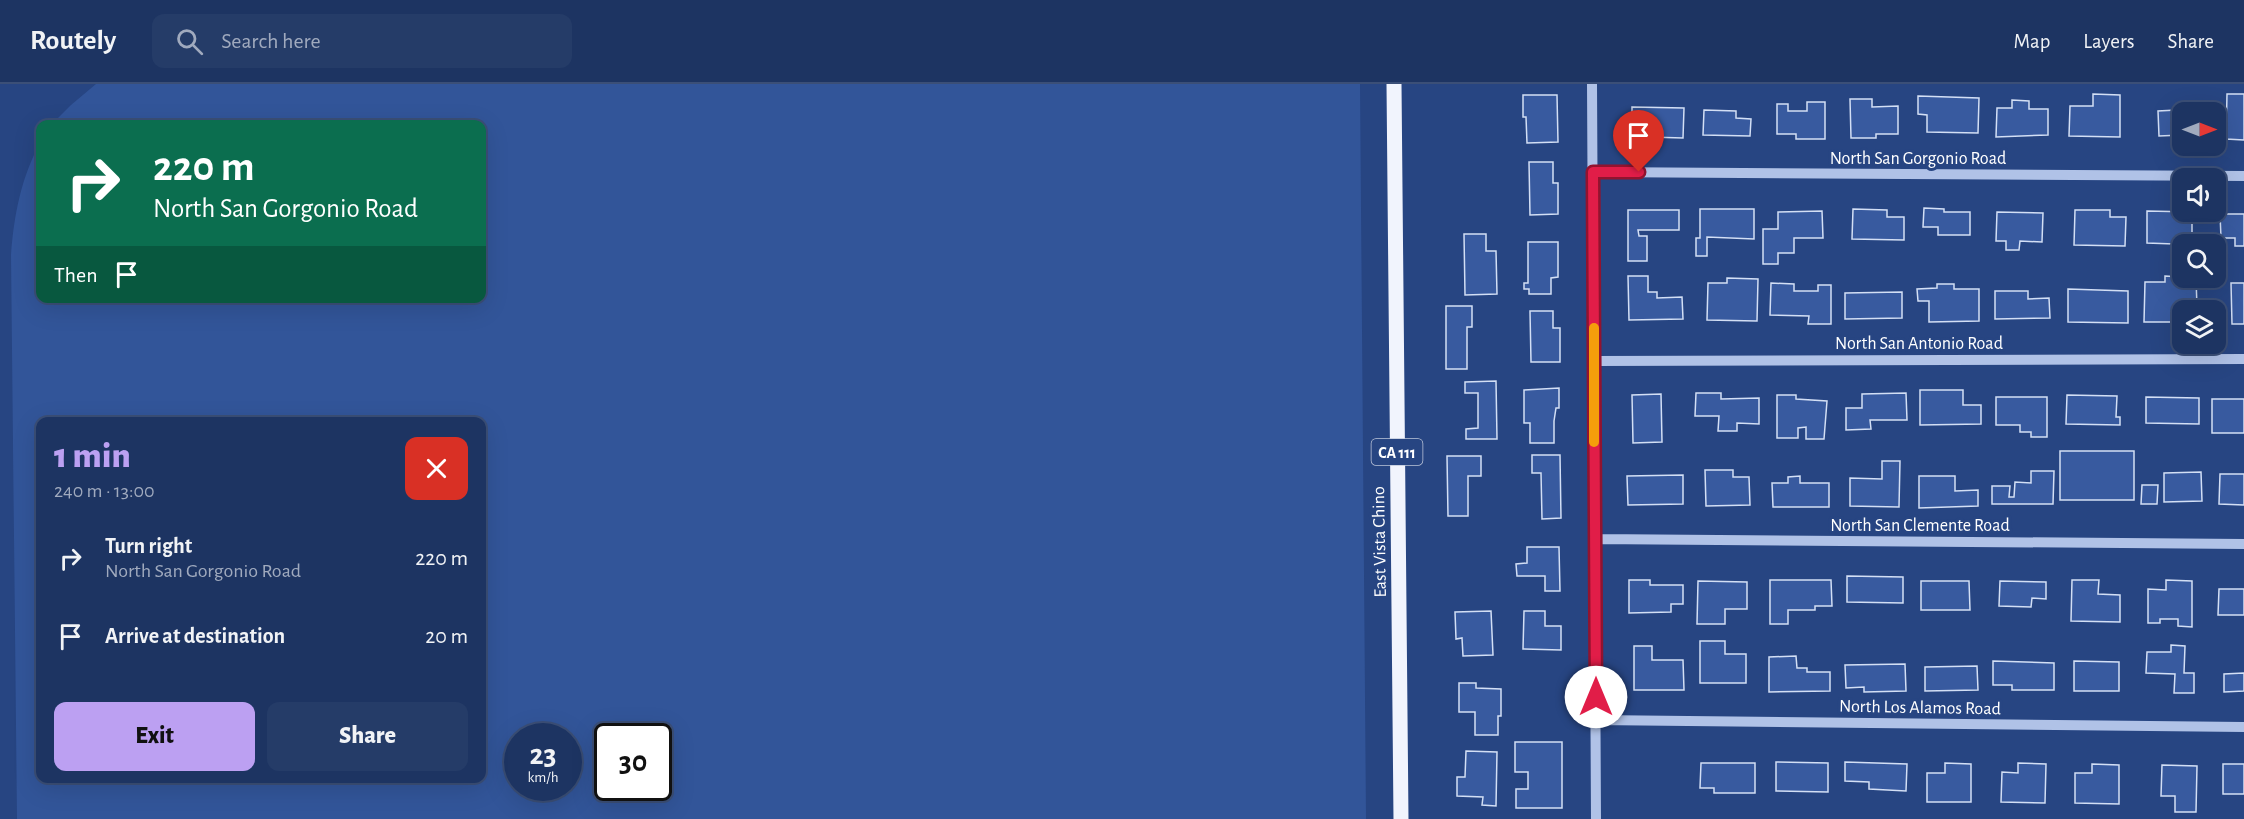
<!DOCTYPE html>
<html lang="en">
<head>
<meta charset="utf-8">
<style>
  body { margin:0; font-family:"Alegreya Sans",sans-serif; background:#253c68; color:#f1f3f6; height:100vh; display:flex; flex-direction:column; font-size:22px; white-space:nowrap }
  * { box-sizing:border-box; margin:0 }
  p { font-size:20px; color:#a0aabe }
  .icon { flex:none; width:33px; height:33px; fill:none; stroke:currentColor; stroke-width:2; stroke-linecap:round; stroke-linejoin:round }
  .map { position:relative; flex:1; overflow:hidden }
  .details { position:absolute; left:36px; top:333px; width:450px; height:366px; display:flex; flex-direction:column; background:#1d3462; border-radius:12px; box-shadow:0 6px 24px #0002,0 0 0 2px #3b4f77 }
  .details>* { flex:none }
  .hud { position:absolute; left:36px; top:36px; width:450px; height:183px; border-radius:12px; box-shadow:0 6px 24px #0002,0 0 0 2px #3b4f77; background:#0b6e4f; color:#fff; overflow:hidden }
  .needle { width:39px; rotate:90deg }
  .controls { position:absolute; left:2172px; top:18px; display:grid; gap:12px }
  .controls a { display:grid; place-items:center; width:54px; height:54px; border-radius:12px; background:#1d3462; box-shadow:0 6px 24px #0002,0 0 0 2px #3b4f77; font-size:30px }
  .speed { position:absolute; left:504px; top:639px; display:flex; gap:12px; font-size:30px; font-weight:700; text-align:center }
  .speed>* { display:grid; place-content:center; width:78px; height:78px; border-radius:50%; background:#1d3462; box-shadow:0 6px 24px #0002,0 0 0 2px #3b4f77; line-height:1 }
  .speed small { font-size:15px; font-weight:400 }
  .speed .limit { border:3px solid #111; border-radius:9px; background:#fff; color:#111 }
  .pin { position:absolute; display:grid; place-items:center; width:51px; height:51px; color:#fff; margin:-62px -26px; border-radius:50% 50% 50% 0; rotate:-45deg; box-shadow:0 0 6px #0007 }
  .pin .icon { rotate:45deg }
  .me { position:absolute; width:66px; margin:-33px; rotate:0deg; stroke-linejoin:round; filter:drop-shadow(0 0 4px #0008) }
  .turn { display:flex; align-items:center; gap:21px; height:126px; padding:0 18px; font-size:27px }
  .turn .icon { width:78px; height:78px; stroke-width:2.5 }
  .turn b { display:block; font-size:42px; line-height:51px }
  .then { display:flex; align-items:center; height:57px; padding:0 18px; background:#0003; gap:12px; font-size:22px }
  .round { display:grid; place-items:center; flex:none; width:63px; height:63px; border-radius:12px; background:#253c68 }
  .summary { display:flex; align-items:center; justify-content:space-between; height:102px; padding:0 18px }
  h1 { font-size:36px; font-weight:800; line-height:45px; color:#bca0f2 }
  .action { display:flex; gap:12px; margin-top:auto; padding:12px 18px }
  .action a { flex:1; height:69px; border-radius:12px; background:#bca0f2; color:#111; font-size:24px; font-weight:800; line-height:69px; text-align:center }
  .action a+a { background:#253c68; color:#f1f3f6 }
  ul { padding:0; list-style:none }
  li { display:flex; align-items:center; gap:18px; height:78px; padding:0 18px }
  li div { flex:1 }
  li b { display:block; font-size:22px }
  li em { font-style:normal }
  header { display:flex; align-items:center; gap:36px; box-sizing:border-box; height:84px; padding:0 30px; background:#1d3462; border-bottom:2px solid #3b4f77 }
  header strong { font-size:28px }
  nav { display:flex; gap:33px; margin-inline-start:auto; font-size:21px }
  .search { width:420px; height:54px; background:#253c68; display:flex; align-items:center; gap:15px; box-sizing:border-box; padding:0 21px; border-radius:12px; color:#a0aabe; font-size:22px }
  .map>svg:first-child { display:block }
  .green { fill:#325599; fill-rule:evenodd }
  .building { fill:#385a9f; stroke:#d3dff5; stroke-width:1.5 }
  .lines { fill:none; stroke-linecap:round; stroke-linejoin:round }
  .minor { stroke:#b0c2e7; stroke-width:10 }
  .major { stroke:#f1f4fd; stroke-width:15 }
  .route-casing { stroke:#92132f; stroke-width:15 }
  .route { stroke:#e11d48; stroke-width:10 }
  .slow { stroke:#f59e0b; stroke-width:10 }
  .labels { text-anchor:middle; stroke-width:6; stroke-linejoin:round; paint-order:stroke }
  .shield { fill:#274582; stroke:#bec7da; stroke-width:1.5 }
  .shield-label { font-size:16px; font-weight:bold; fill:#fff }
  .street-label { font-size:18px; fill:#fff; stroke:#274582 }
</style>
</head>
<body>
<header>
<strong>Routely</strong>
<div class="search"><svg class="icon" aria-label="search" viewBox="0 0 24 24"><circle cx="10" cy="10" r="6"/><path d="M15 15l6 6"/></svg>Search here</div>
<nav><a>Map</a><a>Layers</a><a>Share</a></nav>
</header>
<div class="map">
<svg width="2244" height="735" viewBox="0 0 2244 735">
  <rect width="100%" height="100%" fill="#274582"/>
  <!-- green -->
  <path class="green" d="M96,0H1360L1366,735H17L11,171C14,131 21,94 40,59V214H482V40H52L71,21ZM40,338H482V694H40ZM518,652H568V704H518ZM608,652H658V704H608Z"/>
  <!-- building -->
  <path class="building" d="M2093,10L2120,11V53L2069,52L2070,22H2093Z
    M2227,10H2244V56L2226,55Z
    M1523,11H1557L1558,58L1527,59L1526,33H1523Z
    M1918,12L1979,14L1978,49L1927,48V31L1918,30Z
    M1850,15H1872V23L1898,22V50H1876V54H1851Z
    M2012,16L2029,17V25H2048V51L1996,53L1997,24H2012Z
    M1807,18H1825V55H1796V50H1777V20H1788V27H1807Z
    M1632,23L1684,24L1683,54L1649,53V47L1632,46Z
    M2196,25L2197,28H2182V51L2159,52L2158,27Z
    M1704,26L1736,27V34L1751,35L1750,52L1703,51Z
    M1529,78H1553V99H1558V130L1530,131Z
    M1924,124L1944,125V128H1970V151H1938V143H1923Z
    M1700,125H1754V155L1707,153V172H1696V154H1700Z
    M1853,125L1887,126V133H1904V156L1852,155Z
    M1628,126H1679V146H1638L1639,152H1647V177H1628Z
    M2075,126H2110V133H2126L2125,162L2074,161Z
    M1822,127L1823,154H1794V169H1778V180H1763V145H1778V128Z
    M2147,127L2192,128V155H2174V160L2147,159Z
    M1997,128L2043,129L2042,158L2020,157L2019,166H2006V157H1996Z
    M2220,130H2244V162H2235V154H2221Z
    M1464,150H1486V167H1496L1497,210L1465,211Z
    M1528,158H1558V193L1551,194V210H1529V205H1524V199H1528Z
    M1628,192H1648V208H1657V214L1682,213L1683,235L1629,236Z
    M2165,192L2196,194L2197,223H2179V228H2171V238H2144L2145,198H2165Z
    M1727,194L1758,195L1757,237L1707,236L1708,199H1727Z
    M1771,199L1794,200V207H1818V201H1831V240H1808L1809,232L1770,231Z
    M2231,199H2244V240H2232Z
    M1937,200H1954V205H1979V237L1929,238V217H1918L1917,205L1937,204Z
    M2068,205L2128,207V239L2068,238Z
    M1995,207H2028V215L2049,214L2050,234L1995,235Z
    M1902,208V234L1845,235V209Z
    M1446,222H1472V243H1467V285H1446Z
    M1530,227H1553V244H1560V278H1531Z
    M1496,297L1497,355H1466V345L1478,344V309H1465V298Z
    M1559,304V324H1556L1554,337V359H1530V339H1524V306Z
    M1920,306H1963V321H1981V340L1920,341Z
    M1696,309H1721V315L1759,314V340L1737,339V347H1718L1719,332H1695Z
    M1906,309L1907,336H1870L1871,345L1846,346V324H1862V310Z
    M1661,310L1662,358L1633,359L1632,311Z
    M1777,311H1796V315L1827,317L1824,355H1806V343L1798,344V354H1777Z
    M2067,311L2117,312L2116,333H2120V341L2066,340Z
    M1996,313H2047V353H2031V348H2020V341H1996Z
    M2146,313L2199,314V340L2146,339Z
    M2212,315H2244V349H2212Z
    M2060,367H2134V416H2060Z
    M1532,371H1560L1561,434L1542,435L1541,389H1532Z
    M1447,372H1481V392H1468V432H1448Z
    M1882,377H1900L1899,423L1850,422V394L1882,395Z
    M1705,386H1733V393H1749L1750,421L1706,422Z
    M2031,387H2054L2053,420H1992V402H2010L2009,413H2014L2015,398L2031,399Z
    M2201,388L2202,417L2164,418V389Z
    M2220,390H2244V421L2219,420Z
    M1683,391V420L1628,421L1627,392Z
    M1800,392V399H1829V423H1773L1772,399H1788V393Z
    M1919,392H1955V407L1978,406V422L1919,424Z
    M2142,401H2158L2157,420H2141Z
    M1527,463H1559L1560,507H1545V492H1517L1516,480L1527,479Z
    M1847,492L1903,493V519L1847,518Z
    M1629,496H1650V501H1683V520H1671V528L1629,529Z
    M1770,496H1831L1832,522H1815V526H1788V540H1770Z
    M2072,496H2099L2098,510L2120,511V538L2071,537Z
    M2166,496L2192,497V543L2178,542V535H2160V539H2148V505L2166,506Z
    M1698,497L1747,498V525H1725V540H1697Z
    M1921,497H1969L1970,526H1921Z
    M2000,497L2046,498V515L2032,514L2031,523L1999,522Z
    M2219,505H2244V531H2218Z
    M1491,527L1493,571L1463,572L1462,554L1456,555L1455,528Z
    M1524,527H1545V542H1561V566L1523,565Z
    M1700,557H1725V570H1746V599H1700Z
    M2171,561L2185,562L2184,589H2194V609H2174L2175,590L2146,589L2147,568H2171Z
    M1634,562H1652V576H1683L1684,606H1634Z
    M1796,572L1797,584H1807V588H1830V607L1769,608V573Z
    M1993,577L2054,579V606H2012V601H1993Z
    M2074,577L2119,578V607H2074Z
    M1905,580L1906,607L1864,608V603L1846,604L1845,581Z
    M1977,582L1978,606L1925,607V583Z
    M2244,589V607L2224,608V590Z
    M1459,599H1476V604L1501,605V632H1498V651H1475V628H1459Z
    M1515,658H1562V724H1516V705H1528V688H1515Z
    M1466,667L1497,668L1496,722L1482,721L1483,713L1457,712V693H1465Z
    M1776,678L1828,679V708L1776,707Z
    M1845,678L1907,680L1906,707L1869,705V698L1845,697Z
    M1701,679H1755V709H1714V704H1700Z
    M1945,679L1971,680V718H1927V689H1945Z
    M2018,679L2046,680L2045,719L2001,718L2002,688L2018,689Z
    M2092,680L2119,681V720L2075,719V689H2092Z
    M2223,680H2244V710H2223Z
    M2162,681L2197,682L2196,728H2175V712H2161Z"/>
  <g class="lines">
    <!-- minor -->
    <path class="minor" d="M1592,0L1596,735
      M1593,88L2244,92
      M1594,277L2244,275
      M1595,455L2244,460
      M1596,636L2244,643"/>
    <!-- major -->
    <path class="major" d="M1394,0L1401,735"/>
  </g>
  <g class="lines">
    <!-- route casing -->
    <g class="route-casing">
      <path id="route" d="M1596,613L1593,88H1639"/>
    </g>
    <!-- route -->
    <use href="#route" class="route"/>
    <!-- slow -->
    <path class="slow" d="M1594,244V358"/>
  </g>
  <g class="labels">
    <!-- shield labels -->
    <rect class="shield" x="1371.5" y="355" width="51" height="26" rx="4.5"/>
    <g class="shield-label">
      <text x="1397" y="374">CA 111</text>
    </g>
    <!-- street labels -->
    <g class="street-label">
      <text x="1918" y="80">North San Gorgonio Road</text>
      <text x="1919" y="265">North San Antonio Road</text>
      <text x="1920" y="447">North San Clemente Road</text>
      <text transform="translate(1379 458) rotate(-91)" y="6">East Vista Chino</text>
      <text transform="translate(1920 623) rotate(1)" y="6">North Los Alamos Road</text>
    </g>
  </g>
</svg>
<div class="controls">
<a><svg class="needle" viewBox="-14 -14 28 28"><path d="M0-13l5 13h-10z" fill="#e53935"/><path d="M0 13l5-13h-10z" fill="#a0aabe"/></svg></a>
<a><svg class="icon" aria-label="sound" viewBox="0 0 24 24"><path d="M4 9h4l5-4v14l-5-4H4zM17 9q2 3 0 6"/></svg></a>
<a><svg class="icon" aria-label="search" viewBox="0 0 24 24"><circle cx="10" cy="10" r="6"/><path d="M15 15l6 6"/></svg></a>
<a><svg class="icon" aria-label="layers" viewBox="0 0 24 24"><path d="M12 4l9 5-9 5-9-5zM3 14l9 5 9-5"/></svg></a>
</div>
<div class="speed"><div>23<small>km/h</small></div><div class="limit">30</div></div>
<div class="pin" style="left:1639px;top:88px;background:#d93025"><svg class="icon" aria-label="arrive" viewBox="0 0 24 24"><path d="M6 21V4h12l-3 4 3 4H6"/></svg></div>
<svg class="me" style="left:1596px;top:613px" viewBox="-20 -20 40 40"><circle r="19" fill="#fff"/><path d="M0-13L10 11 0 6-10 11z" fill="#e11d48"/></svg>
<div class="hud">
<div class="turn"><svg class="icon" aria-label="right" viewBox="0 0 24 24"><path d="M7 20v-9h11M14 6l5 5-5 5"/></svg><div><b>220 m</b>North San Gorgonio Road</div></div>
<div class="then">Then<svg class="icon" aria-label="arrive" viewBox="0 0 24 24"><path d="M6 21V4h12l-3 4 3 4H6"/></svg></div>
</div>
<section class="details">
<div class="summary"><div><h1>1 min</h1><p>240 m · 13:00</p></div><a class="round" style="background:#d93025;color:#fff"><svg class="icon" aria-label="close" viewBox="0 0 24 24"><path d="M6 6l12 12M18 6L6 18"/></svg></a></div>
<ul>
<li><svg class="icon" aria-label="right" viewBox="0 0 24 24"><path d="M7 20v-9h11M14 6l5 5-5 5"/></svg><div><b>Turn right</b><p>North San Gorgonio Road</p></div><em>220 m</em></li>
<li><svg class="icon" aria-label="arrive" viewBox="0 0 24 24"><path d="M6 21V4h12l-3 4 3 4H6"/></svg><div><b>Arrive at destination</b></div><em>20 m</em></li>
</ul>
<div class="action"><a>Exit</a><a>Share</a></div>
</section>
</div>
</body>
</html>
